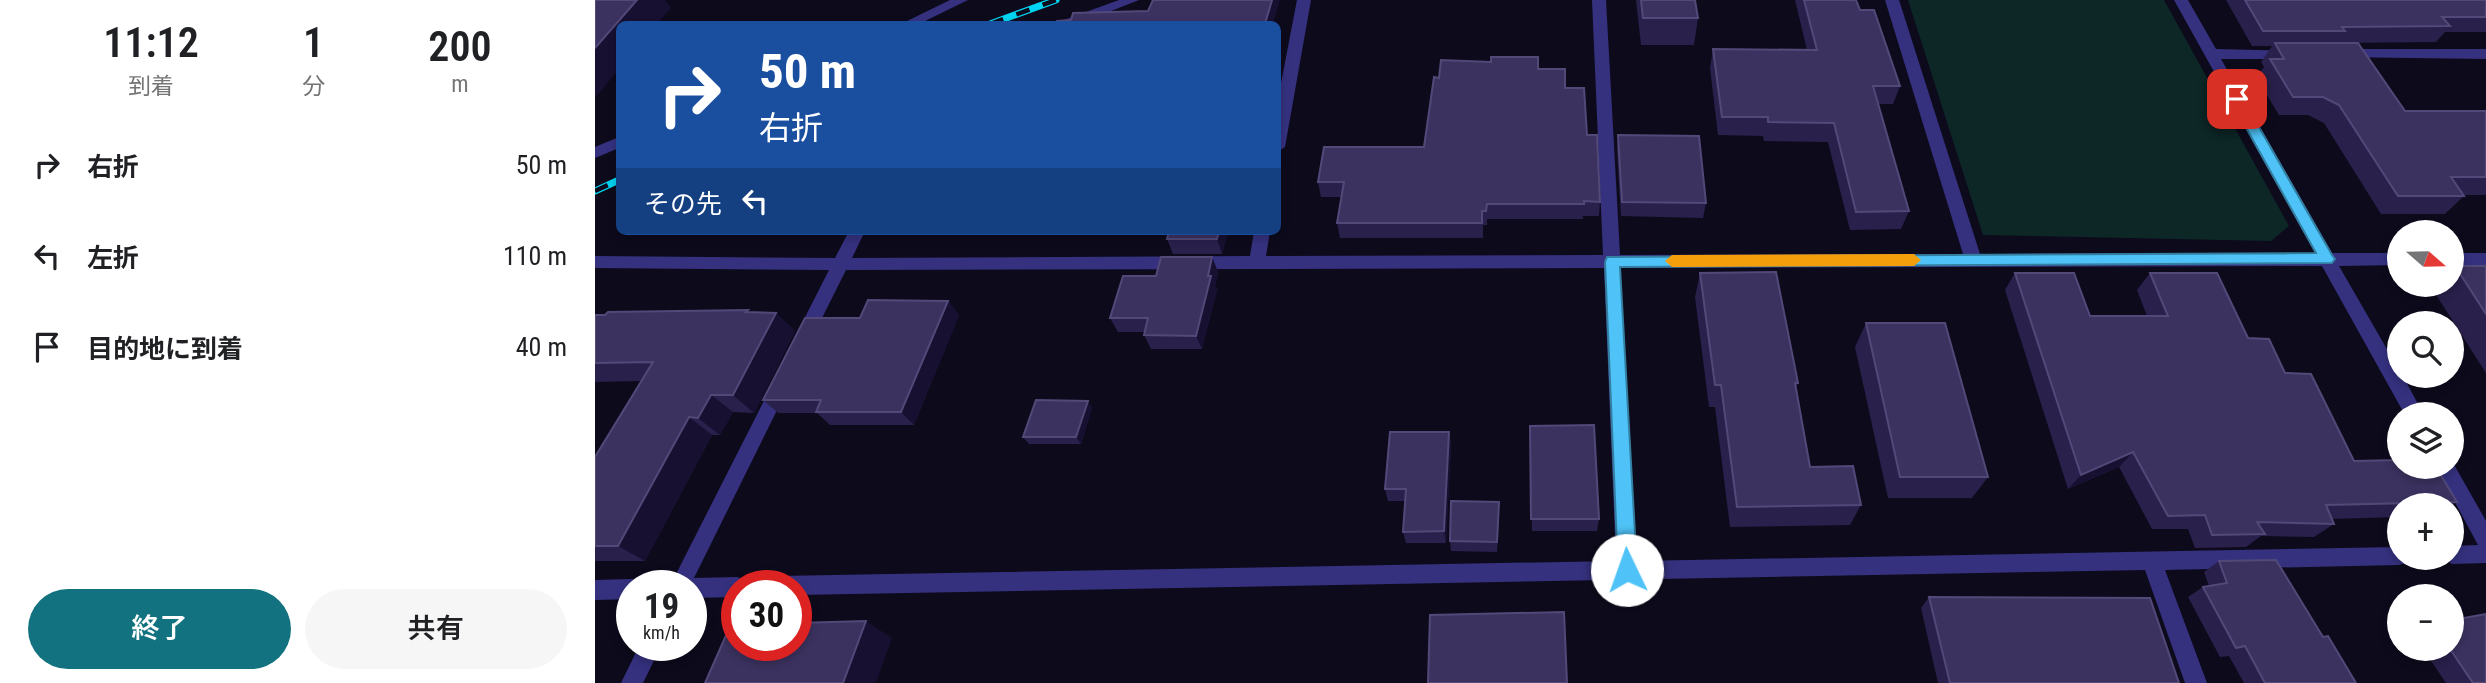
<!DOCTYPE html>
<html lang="ja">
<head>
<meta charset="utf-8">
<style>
  body { margin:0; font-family:"Roboto Condensed","Noto Sans JP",sans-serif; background:#f6f6f6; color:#202124; height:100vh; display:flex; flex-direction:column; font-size:26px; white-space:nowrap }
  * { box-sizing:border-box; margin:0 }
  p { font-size:23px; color:#757577 }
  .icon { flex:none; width:38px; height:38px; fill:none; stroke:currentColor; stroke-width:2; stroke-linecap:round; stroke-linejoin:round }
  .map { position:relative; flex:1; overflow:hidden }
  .panel { display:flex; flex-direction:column; background:#fff; width:595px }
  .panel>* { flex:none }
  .banner { position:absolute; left:21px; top:21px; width:665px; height:214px; border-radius:10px; box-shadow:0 4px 10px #0003; background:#1a4fa0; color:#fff; overflow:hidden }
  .needle { width:46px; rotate:110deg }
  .buttons { position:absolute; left:1792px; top:220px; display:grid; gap:14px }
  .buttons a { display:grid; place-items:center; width:77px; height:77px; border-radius:50%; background:#fff; box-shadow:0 4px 10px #0003; font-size:35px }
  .speed { position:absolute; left:21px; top:570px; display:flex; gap:14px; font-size:35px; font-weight:700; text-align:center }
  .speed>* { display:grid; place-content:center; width:91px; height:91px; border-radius:50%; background:#fff; box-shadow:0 4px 10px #0003; line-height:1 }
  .speed small { font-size:18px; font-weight:400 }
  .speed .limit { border:10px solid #d22; background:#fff; color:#111 }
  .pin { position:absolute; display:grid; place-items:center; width:60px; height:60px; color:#fff; margin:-30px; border-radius:14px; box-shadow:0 4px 10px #0006 }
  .me { position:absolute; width:77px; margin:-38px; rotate:357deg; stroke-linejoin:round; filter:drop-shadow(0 0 5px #0008) }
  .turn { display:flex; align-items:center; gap:24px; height:147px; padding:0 28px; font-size:32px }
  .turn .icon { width:91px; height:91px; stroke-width:2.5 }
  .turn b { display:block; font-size:49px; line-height:60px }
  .then { display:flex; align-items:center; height:66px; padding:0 28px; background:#0003; gap:14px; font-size:26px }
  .eta { display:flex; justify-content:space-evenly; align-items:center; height:119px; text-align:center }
  .eta b { font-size:42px; font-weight:600; line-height:49px }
  .primary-button { display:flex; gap:14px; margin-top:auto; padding:14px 28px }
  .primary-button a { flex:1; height:80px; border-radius:42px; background:#127280; color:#fff; font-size:28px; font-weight:600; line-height:80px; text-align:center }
  .primary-button a+a { background:#f6f6f6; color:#202124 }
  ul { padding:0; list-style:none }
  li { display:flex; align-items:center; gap:21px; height:91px; padding:0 28px }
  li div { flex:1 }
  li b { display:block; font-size:26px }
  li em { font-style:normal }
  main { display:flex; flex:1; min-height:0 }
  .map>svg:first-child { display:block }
  .green { fill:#0c2726 }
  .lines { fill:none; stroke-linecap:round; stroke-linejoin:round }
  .minor { fill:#35317f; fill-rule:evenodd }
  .rail-casing { stroke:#00d4f0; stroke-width:7 }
  .rail { stroke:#0d0a1c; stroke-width:4.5; stroke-dasharray:14; stroke-linecap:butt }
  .wall { fill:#2a204c }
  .shaded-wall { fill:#171031 }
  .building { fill:#3c3260; stroke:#524979; stroke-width:2 }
  .route { fill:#4fc3f7; stroke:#337fa1; stroke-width:2 }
  .slow { fill:#f59e0b }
</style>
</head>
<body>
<main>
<section class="panel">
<div class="eta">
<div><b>11:12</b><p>到着</p></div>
<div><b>1</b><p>分</p></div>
<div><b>200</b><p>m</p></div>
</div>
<ul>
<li><svg class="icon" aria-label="right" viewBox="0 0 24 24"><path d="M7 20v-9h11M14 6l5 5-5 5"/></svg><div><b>右折</b></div><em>50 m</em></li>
<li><svg class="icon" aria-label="left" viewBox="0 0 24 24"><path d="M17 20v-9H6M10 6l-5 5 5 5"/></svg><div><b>左折</b></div><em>110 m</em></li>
<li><svg class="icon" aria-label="arrive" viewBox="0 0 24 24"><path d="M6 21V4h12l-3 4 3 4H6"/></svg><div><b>目的地に到着</b></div><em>40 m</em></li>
</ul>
<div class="primary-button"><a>終了</a><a>共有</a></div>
</section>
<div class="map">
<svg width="1891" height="683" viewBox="0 0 1891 683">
  <rect width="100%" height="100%" fill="#0d0a1c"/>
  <!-- green -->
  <path class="green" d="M1313,0H1569L1694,226L1676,241L1388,235Z"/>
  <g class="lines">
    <!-- minor -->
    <path class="minor" d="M355,0H373L324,24H306Z
      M524,0H544L483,24H464L466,21Z
      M702,0H716L690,147L682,152V104Z
      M997,0H1011L1025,255L1368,254L1290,0H1304L1385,254L1720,253L1579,0H1593L1621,49L1700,51L1702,54L1695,59H1626L1737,253H1804V265L1744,266L1804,370V376H1808L1829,415H1810L1727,266L1025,268L1042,561L1804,547V558H1813L1811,563L1804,565L1570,570L1612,683H1590L1550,570L201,595V586H173L176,579L183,576L1021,561L1009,268L251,270L215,342H203L200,337L234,270L0,268V256L240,258L254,231H270L257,258L655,256L659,231H675L671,256L1008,255Z
      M1748,49H1891V59L1743,57L1741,54Z
      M24,137V148L0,158V147Z
      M1857,253H1891V265H1857Z
      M186,376L192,379L195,384L99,578L142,577L149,580L152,586H142V597L96,598V586H75L180,379Z
      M1857,461L1891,521V563L1857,564L1848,558H1857V546L1883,545L1841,467H1857Z
      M37,579L44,582L46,586H37V599L0,600V580Z
      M44,646H66L48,683H26Z"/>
    <!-- rail casing -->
    <g class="rail-casing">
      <path id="rail" d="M395,24L461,0
        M0,191L24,180"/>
    </g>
    <!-- rail -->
    <use href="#rail" class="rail"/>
  </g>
  <!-- wall -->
  <path class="wall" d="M1041,0H1100L1103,18L1099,45H1046Z
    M1200,0H1261L1265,10L1305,86L1298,104H1283L1314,211L1306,229L1255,230L1233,142L1169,141L1168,136L1123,135L1115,68L1118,49L1212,50Z
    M1631,0H1891V32H1850L1841,42L1740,43L1810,111H1891V195H1868L1869,196L1850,214H1786L1729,123L1713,115H1684L1661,77L1669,67L1666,62L1677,46H1657Z
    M943,69L970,88L992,135L1005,202L1004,216H988V219H892V225H888V238H745L742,223L746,197H726L723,182L829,147Z
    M1023,135L1111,203L1108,218L1026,216L1022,150Z
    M574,231H633L627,254H578L572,239Z
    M617,257L623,272L620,286L622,290L607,349H556L549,335L550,332H523L515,318L561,276Z
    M1860,266H1891V373L1836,287L1838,285H1857V269Z
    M1105,273L1203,383L1201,387L1215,467L1266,505L1255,525L1135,527L1120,407H1114L1100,297Z
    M1420,273L1495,316H1552L1542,290L1555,273L1653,338L1690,373L1759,461L1862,502L1856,506H1804V517L1737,519L1739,524L1719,537L1666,536L1651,547L1600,548L1593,529H1557L1524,467L1473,489L1410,290Z
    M353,301L364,315L319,425H235L222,413H183L168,400L265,318Z
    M156,312L181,313L200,331L159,413L138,412L125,435H117L50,561H0V457L46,381L0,382V315Z
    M1271,323L1393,477L1377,498H1293L1260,347Z
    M493,401L497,408L486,444H434L428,437Z
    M935,426L1004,519L1002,531H937Z
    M854,432L856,444L851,543H811L808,532L810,501H793L790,489Z
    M904,512L902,552L856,551L855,541Z
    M1624,561L1728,637L1761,683H1649L1634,656L1625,657L1593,597L1608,587L1614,586L1609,572Z
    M1334,597L1584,683H1343L1326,608Z
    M1828,649H1857L1891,683H1851Z"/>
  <!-- shaded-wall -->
  <path class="shaded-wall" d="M42,0H70L76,8L62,24H24V69L0,98V48Z
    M677,0H685L678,24H670Z
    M624,231H633L627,254L622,239Z
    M617,257L623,272L620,286L622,290L607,349L601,336Z
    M353,301L364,315L319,425L306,412Z
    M181,313L200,331L159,413L138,395Z
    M116,395L138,412L125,435L103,418Z
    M493,401L497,408L486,444L481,437Z
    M94,417L117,435L50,561L23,546Z
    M854,432L856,444L851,543L849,531Z
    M1538,452L1524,467L1473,489L1486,475Z
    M271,621L297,638L281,683H248Z"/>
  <!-- building -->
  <path class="building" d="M0,0H42L0,48Z
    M558,0H677L670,24H461L462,21L476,20L478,13L553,11Z
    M1046,0H1100L1103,18H1048Z
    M1209,0H1261L1265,10H1279L1305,86H1278L1314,211L1261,212L1239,123L1173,122V117H1127L1118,49L1222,50Z
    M1650,0H1891V17H1847L1855,26L1747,27L1750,31H1668Z
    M1680,43H1763L1810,111H1891V177H1856L1869,196H1803L1744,105L1728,97H1698L1675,59H1689Z
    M896,57H943V69H970V88H989L992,135H1002L1005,202L989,201V204H892L891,211H887V223H742L749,182H723L729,147H829L839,77L844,78L846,60L896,62Z
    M1023,135L1104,136L1111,203L1027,202Z
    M574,231H624L622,239H572Z
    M566,257H617L613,276H616L601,336L549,335L553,318H515L528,276H561Z
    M1860,266H1891V314Z
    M1181,272L1203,383H1200L1215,467L1258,466L1266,505L1142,507L1126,385H1120L1105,273Z
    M1420,273H1479L1495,316H1573L1555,273H1622L1653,338L1674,339L1690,373L1716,374L1759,461L1804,460V467H1841L1862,502L1731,505L1739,524L1662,522L1670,534L1617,535L1610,515L1573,516L1538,452L1486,475Z
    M273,300L353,301L306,412H221L226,400H168L210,318H265Z
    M153,310L151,312L181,313L138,395H116L103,418L94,417L23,546H0V457L58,362L0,363V315H10L13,312Z
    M1271,323H1350L1393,477H1305Z
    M441,400L493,401L481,437H428Z
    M999,425L1004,519H936L935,426Z
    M795,432H854L849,531L808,532L811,489H790Z
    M856,501L904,502L902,542L855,541Z
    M1681,560L1728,637L1733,636L1761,683H1670L1650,646L1641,648L1608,587L1632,583L1624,561Z
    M1334,597L1555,598L1584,683H1355Z
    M969,612L972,683H833L835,615Z
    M1891,614V683H1878L1855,649H1857V620Z
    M271,621L248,683H110L136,624L142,623V646H201V623Z"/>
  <!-- route -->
  <path class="route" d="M1642,95L1648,99L1737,255L1740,259L1737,263L1025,267L1042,570L1039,577L1032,579L1026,577L1023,570L1010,262L1012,257L1721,253L1635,99Z"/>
  <!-- slow -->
  <path class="slow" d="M1319,254L1326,260L1319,266L1077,267L1070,261L1077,255Z"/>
</svg>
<div class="buttons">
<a><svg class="needle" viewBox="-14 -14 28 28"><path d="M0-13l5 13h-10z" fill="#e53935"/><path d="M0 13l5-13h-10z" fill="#757577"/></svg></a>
<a><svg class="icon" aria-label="search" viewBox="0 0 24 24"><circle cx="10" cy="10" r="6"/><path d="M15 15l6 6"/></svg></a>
<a><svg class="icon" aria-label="layers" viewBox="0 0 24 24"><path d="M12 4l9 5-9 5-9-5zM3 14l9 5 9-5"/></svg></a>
<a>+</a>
<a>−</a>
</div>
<div class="speed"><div>19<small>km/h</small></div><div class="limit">30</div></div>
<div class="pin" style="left:1642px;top:99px;background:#d93025"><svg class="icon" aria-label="arrive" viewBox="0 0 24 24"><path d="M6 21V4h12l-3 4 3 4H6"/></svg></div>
<svg class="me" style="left:1032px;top:570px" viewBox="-20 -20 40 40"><circle r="19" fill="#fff"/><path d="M0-13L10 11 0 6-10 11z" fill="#4fc3f7"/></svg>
<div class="banner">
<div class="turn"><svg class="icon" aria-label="right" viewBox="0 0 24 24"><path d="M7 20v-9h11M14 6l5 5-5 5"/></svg><div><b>50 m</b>右折</div></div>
<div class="then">その先<svg class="icon" aria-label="left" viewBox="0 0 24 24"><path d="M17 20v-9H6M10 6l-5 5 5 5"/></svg></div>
</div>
</div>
</main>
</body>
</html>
